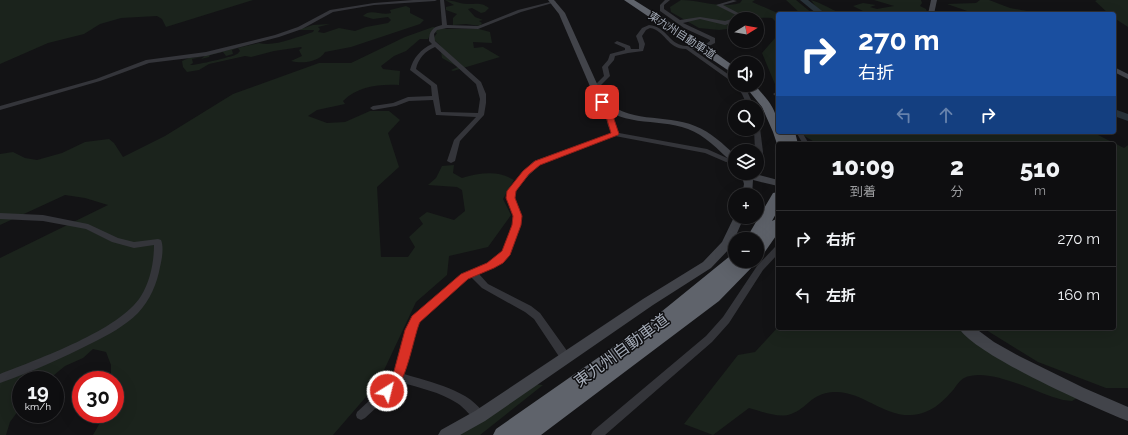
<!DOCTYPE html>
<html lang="ja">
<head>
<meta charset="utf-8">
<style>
  body { margin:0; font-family:Raleway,"Noto Sans JP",sans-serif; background:#171719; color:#f1f3f6; height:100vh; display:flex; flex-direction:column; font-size:15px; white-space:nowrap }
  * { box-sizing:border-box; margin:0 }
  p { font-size:13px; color:#9b9c9f }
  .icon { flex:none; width:22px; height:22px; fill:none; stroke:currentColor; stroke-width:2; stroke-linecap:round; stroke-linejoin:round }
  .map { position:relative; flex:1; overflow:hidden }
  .details { position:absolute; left:776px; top:142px; width:340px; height:188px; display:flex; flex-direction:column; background:#0e0e10; border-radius:4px; box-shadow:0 4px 16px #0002,0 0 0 1px #2e2e30 }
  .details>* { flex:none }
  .hud { position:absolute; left:776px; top:12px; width:340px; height:122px; border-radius:4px; box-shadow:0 4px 16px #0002,0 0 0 1px #2e2e30; background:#1a4fa0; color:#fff; overflow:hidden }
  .needle { width:26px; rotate:79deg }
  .controls { position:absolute; left:728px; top:12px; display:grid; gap:8px }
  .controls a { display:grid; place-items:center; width:36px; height:36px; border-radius:50%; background:#0e0e10; box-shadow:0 4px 16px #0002,0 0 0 1px #2e2e30; font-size:20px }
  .speed { position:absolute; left:12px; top:371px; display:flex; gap:8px; font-size:20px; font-weight:700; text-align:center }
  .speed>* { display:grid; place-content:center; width:52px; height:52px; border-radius:50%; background:#0e0e10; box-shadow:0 4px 16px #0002,0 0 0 1px #2e2e30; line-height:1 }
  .speed small { font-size:10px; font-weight:400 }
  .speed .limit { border:6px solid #d22; background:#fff; color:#111 }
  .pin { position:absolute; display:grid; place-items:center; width:34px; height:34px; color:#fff; margin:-17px; border-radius:8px; box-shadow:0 2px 6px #0006 }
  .me { position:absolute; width:44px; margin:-22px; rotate:36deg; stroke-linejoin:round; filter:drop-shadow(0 0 3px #0008) }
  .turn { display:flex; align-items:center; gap:14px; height:84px; padding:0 16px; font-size:18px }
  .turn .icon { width:52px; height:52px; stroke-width:2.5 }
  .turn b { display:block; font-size:28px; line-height:34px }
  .lanes { display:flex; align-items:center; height:38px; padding:0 16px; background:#0003; justify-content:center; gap:20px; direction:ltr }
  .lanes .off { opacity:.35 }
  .eta { display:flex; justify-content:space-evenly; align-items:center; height:68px; text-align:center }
  .eta b { font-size:24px; font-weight:800; line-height:28px }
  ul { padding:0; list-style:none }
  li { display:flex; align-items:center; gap:12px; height:56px; padding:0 16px; border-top:1px solid #2e2e30 }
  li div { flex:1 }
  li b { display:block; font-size:15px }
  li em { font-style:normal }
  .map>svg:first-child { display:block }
  .green { fill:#1b231c }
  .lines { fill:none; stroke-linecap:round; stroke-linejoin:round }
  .river { fill:#283239; fill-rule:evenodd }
  .street { fill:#34353a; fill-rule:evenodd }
  .secondary { fill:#42444a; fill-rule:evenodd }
  .highway { fill:#5f636b; fill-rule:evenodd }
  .route { fill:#d93025; stroke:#8d1f18 }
  .labels { text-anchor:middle; stroke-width:3; stroke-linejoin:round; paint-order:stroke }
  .far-street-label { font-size:11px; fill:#a3aab6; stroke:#0e0e10 }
  .near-street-label { font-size:16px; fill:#a3aab6; stroke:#0e0e10 }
</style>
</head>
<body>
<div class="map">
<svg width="1128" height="435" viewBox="0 0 1128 435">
  <rect width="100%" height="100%" fill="#131315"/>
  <!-- green -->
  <path class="green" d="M0,0H253L166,27L162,19L157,16L121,18L100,24L84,34L48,43L0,64Z
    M445,0C453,0 460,4 468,4C477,4 481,2 489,8L485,12L481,13L472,8L468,9L475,17L483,20L479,21L482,23L480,26L466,24L453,25V18L457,14L446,10V7L454,5Z
    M681,0C700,0 720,9 740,3L742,0H755L752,2L780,14H778V24L772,18C759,17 748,19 735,19V28L719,30L699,28L671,12L670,7Z
    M786,0H796L813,14H801Z
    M811,0C836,8 833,17 863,11L853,6L863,3L876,5L870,7L877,9L894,6L874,0H921L922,3L920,6L926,9L928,14H826L816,7Z
    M980,0H989L1010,8L1043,14H976L947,4L976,3Z
    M1097,0H1128V27L1114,18V14H1109L1095,1Z
    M406,6L410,8V13L424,20L420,24L351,47L325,52C319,62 302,64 291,61L302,56L299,50L302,48L301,47L274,51L251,57L245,56L209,64L199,70L187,72L183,67L182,61L189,58L202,57L192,59L193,63L190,65C193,66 231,57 235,55C238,54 238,53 240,51L238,48L232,50L233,54L226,56L223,52L210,55L209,57L201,59L206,55L259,43C274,47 297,37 313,32L314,30H298L313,25L330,24L318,27L320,29L318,32L324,33L339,28L355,31L366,27L388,23L391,20L388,17L373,19L363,16C370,8 381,16 391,13L390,10Z
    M433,27L446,29H479L490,32L492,43L473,42L474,48L483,47L500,57L453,71L451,70L458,67L442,58L440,45L433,39L437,33L432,31L428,39H420L406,51L394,56L381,66L383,69L400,71L399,85C379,84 358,86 343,101L345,104L317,110L308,116L327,123L345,122L370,111H389L400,120L388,133L399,167L377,187L381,257H408L415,247L409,237L423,224L419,218L427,212L454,220L465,211L462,190L457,187L428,185L436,178L442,166L454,165L453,173L462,178C480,173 498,170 514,180L503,199L511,215L488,247L449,256L447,275L416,302L378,383L333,435H93L105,414H115L117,387L115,380H111V365L106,352L93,349L83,358L65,366L48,380H21V407L10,422L6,435H0V258L108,205L85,198L65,195L0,225V154L13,152L25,158L37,160L62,153L85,142L109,139L114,143L123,157L165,136L233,94L319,63H351L405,37Z
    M775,38H778L777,89L762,53Z
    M801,132H1092L1124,148L1128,145V388H1106L1038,362L983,328H1114V144H818L801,134Z
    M778,327L958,328L984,349L1077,398L1072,401L1063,400C1037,394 990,366 964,378C960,380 956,386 954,389C942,403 930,414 911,415C882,416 861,390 833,392C810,394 808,408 791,414C779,419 761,411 749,408L713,435L684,424L738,355L755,352Z
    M532,384L543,385L480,435H455Z"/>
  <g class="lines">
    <!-- river -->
    <path class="river" d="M800,0H808L826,14H817Z
      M1114,109L1128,114V121L1114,116Z"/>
    <!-- street -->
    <path class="street" d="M413,0H437L435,1L374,5L333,12L302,29L279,37L206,56L149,63L100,81L0,110V106L96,79L146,60L206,52L275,35L298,27L330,10L374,3Z
      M440,0H444L447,25L478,26L518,10L554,1L556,2L521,12L478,29L447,28L437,30L434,34L435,41L481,82L486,94V103L484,115L460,141L455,161L451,163L447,161L454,140L476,117L436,115L433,100L409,101L396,106L373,110L370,108L373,106L393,103L408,97L432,96L431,86L410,70C413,58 421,49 432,44L429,41C429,32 432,27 442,25ZM435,47L476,84L480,99L478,113L441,112L437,85L416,69C418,59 425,51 435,47Z
      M665,0H670L664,5V9L680,20L700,17L725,21L735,18L737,19L740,17L716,5L733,0L737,1L723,5L746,17L743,19H735V22L725,25L700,19L683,23L715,38V43L709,46L706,44L710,41V40L684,28L660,11V5Z
      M649,25C666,27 669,42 681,45C686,47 692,45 697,46V48L692,49L735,79V84L686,49C667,49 665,30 650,28L646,30L642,36L645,44L643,51L628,53L615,56L614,60L608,67L610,76L601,85L605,96L604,97H600L595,85L604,76L602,67L608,60L610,54L625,50V48L614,43L617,41L630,46L631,49H639V44L636,36L642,28Z
      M735,85H741L748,93L754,107H748L742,94Z
      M776,92L778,93V98L773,94Z
      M610,107L613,109L614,123L619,133L707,149L727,158L735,157V161L726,162L705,153L615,136L540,165L529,175L515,191V198L521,216V225L510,253L502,262L479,274L488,284L531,306L540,313L570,355L571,358L570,361L566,362L562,361L534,319L525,312L482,288L471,277L468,278L419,322L415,330L404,374C429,382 472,390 485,416L483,419L479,421C471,418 465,408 457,403C440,392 420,388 400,382L391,394L365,418L361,420L357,418L356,415L357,412L383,388L393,375L405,330L413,316L462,274L488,263L496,258L502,252L513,225V216L507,198V191L523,171L534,161L612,133C607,126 605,118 607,109Z
      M757,126L760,128L763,152L761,173L757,175L753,173H757V151H755L754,129H757Z
      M796,132H802L809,144H803Z
      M0,213L43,215L88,224L118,238L134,242L158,239L161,240C164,247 162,259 160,267C157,284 150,300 138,313C125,326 108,335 92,343C63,358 31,372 0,383V374C38,359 120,330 141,296C150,282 154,262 154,245L134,248L112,242L86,229L43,221L0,219Z
      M778,246V254L763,270L729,323L712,342L605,435H591L593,431L706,336L723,317L757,266L775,247Z"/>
    <!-- secondary -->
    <path class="secondary" d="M548,0H554L565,13L603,97C626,125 665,113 695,126C711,132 723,144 735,155V163L732,162C718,150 705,135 688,129C656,117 617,129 595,98L559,14Z
      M931,0H937L934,14H928Z
      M1114,67L1128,74V79L1114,72Z
      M741,173H751L778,180V186L753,180L752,195H742L744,184Z
      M735,215V217H744L731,247L711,268L653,305L485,421L460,435H438L441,430L475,411L643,299L703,262L722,242Z
      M959,328H975L994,342L1019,356L1084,388L1128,407V421C1097,409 973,354 959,328Z"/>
    <!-- highway -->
    <path class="highway" d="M624,0H634L696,39L735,67V75Z
      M744,85H755C769,102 778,109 778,132H795L798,144H778V147L773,132L762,107Z
      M778,192V210L772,221L778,218V233L762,256L757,257V239H746L773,193Z
      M735,255V261H758L719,301L541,435H493L496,429L645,325L730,256Z"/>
  </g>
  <!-- route -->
  <path class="route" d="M599,101H604L613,109L612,113L619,134L618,135L540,165L529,174L516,191L515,198L522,216L521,225L510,255L503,263L494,268L468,279L420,322C413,336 404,403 383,395L381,391L393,375L405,330L412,316L461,274L487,263L502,251L512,225L513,216L506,198L507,191L523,171L535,161L611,133L605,113L606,110L599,104Z"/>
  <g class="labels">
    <!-- far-street labels -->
    <g class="far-street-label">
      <text transform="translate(682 35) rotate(33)" y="4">東九州自動車道</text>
    </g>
    <!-- near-street labels -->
    <g class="near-street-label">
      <text transform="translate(621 350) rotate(-36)" y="6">東九州自動車道</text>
    </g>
  </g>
</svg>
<div class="controls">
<a><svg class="needle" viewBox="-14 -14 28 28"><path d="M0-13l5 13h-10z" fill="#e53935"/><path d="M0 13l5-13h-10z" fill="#9b9c9f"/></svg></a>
<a><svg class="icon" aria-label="sound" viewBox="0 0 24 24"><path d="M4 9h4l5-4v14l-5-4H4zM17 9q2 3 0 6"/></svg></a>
<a><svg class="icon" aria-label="search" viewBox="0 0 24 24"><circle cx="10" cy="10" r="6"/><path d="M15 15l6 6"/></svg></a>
<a><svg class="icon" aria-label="layers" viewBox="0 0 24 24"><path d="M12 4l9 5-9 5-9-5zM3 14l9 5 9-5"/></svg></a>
<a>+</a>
<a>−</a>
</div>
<div class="speed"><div>19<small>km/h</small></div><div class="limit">30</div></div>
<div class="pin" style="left:602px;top:102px;background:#d93025"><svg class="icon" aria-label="arrive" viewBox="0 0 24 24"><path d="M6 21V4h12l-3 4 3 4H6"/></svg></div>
<svg class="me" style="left:387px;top:391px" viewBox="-20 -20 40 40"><circle r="17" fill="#d93025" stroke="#fff" stroke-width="3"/><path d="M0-11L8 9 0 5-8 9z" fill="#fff"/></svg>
<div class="hud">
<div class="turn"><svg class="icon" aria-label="right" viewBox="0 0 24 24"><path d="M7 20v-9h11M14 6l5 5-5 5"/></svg><div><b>270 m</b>右折</div></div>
<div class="lanes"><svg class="icon off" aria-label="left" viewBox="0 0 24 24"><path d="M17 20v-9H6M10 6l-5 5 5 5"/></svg><svg class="icon off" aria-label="ahead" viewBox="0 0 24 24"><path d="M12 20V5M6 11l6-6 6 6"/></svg><svg class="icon" aria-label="right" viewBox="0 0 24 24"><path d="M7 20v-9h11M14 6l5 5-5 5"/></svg></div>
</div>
<section class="details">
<div class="eta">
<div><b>10:09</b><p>到着</p></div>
<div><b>2</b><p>分</p></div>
<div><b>510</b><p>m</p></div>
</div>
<ul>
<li><svg class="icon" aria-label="right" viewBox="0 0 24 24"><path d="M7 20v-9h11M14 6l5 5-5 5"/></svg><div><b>右折</b></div><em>270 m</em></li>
<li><svg class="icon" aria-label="left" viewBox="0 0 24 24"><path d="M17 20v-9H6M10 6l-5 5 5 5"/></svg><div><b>左折</b></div><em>160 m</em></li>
</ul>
</section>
</div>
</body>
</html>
